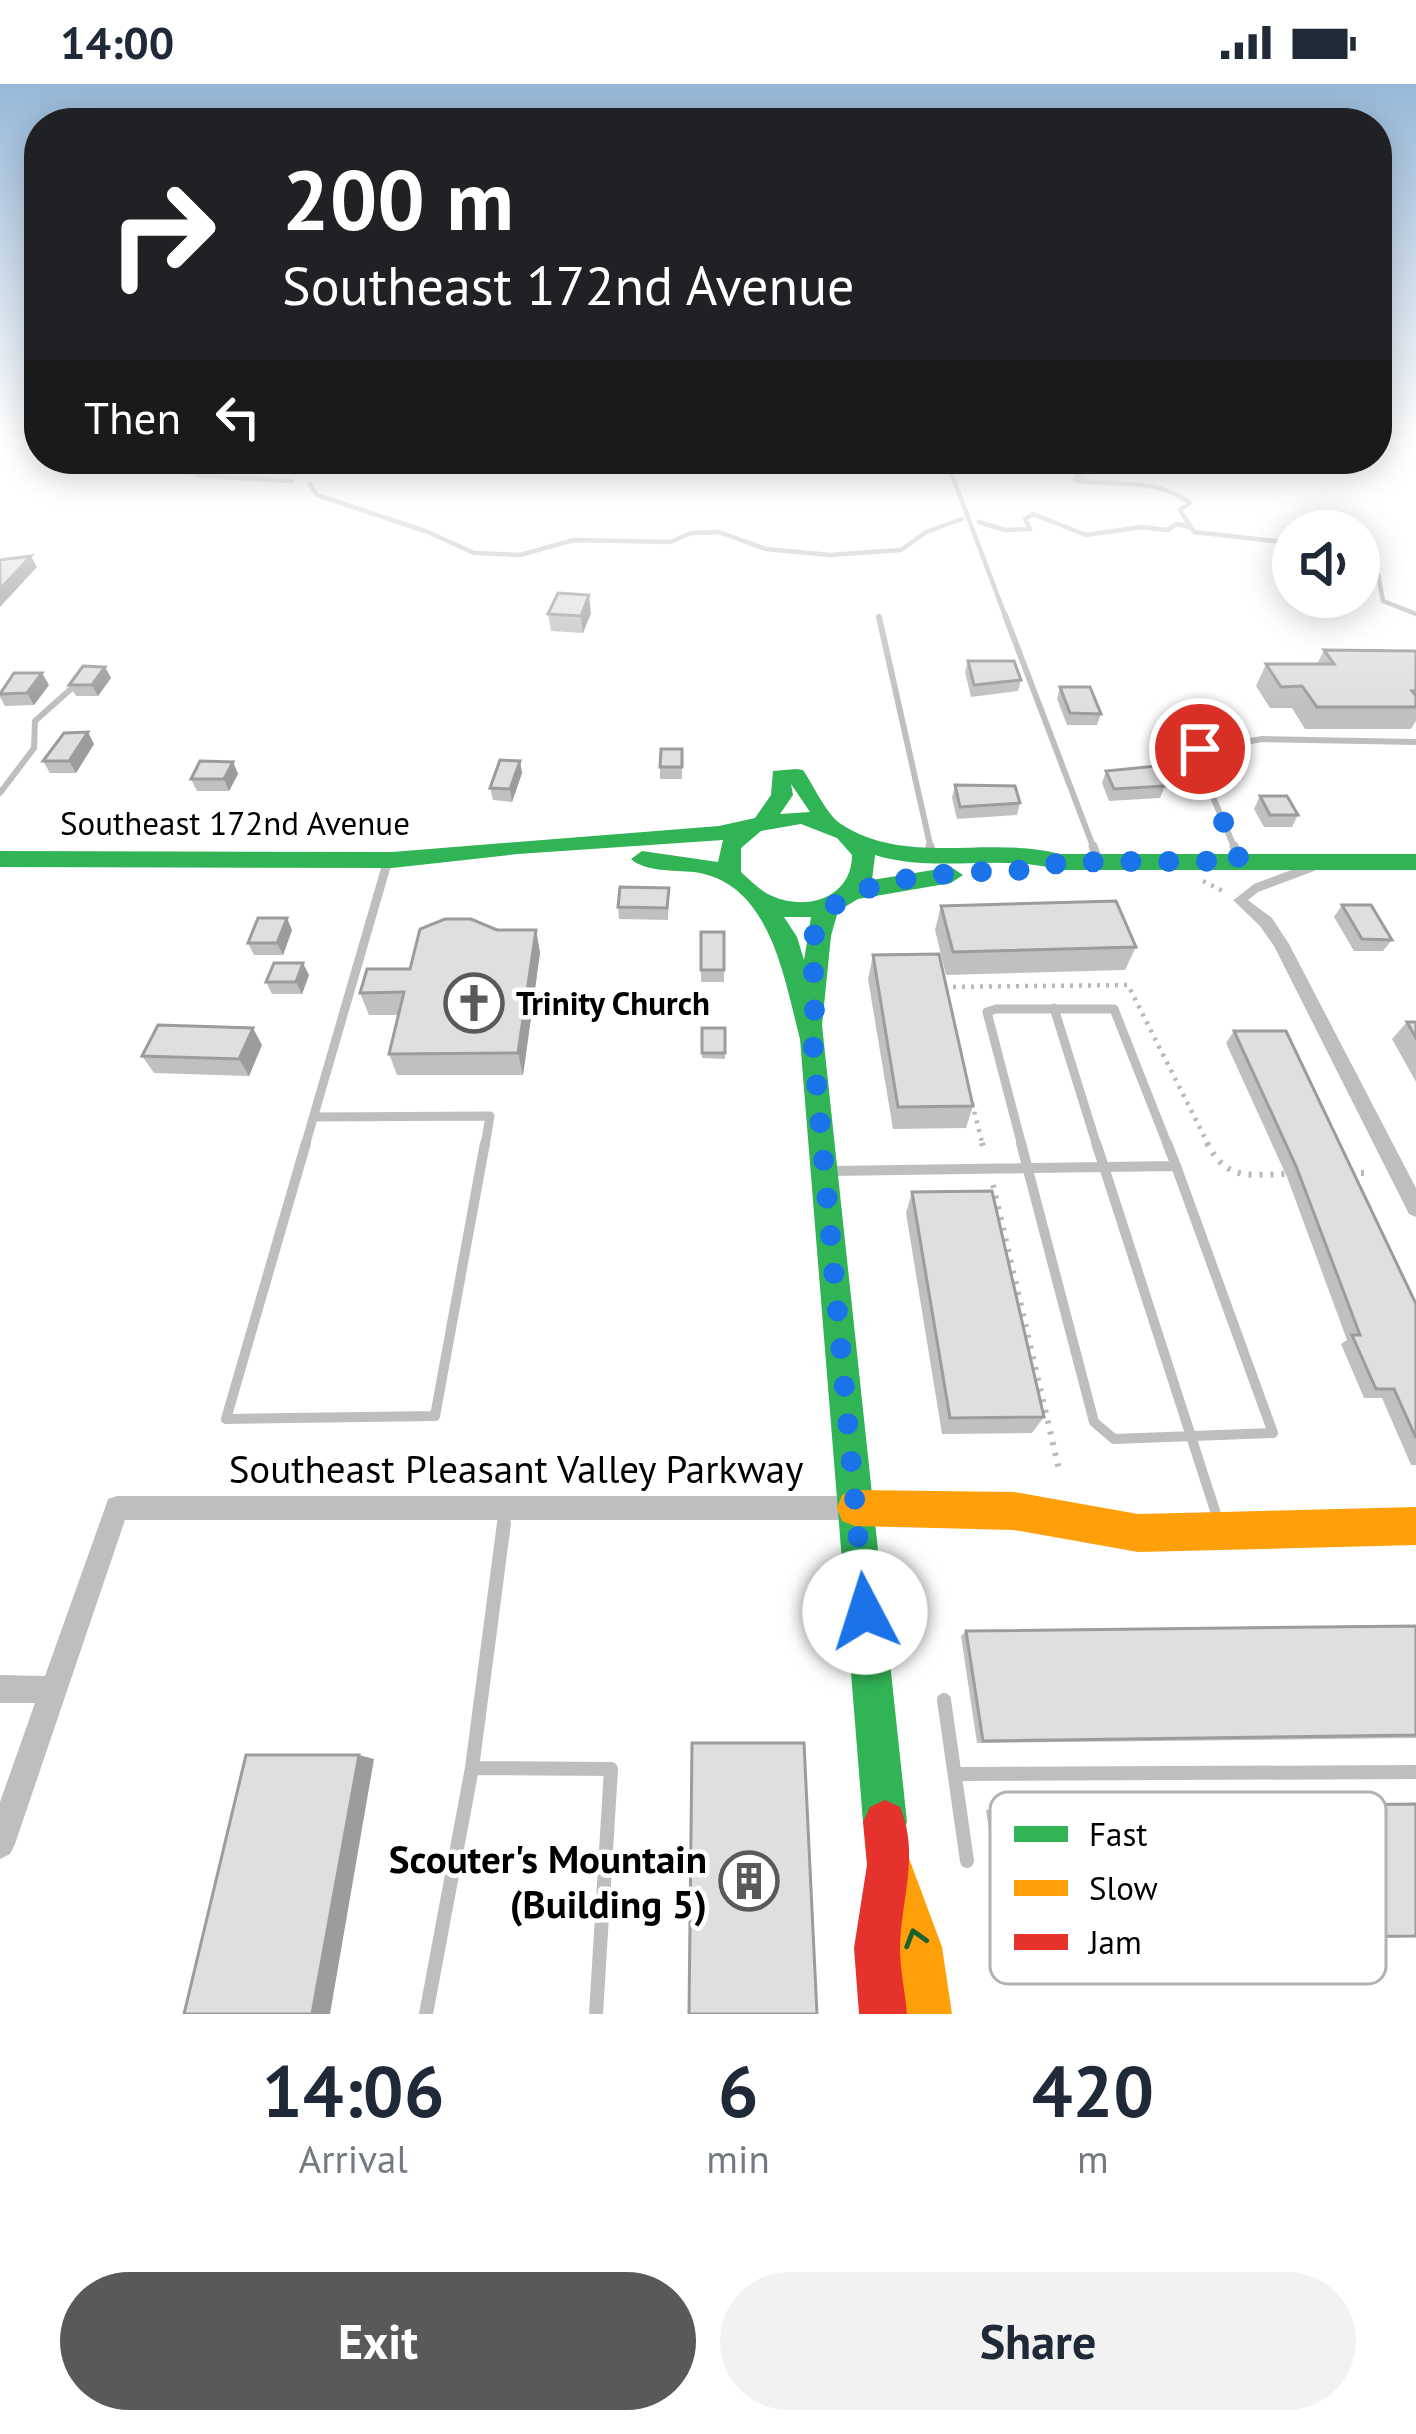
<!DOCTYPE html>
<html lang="en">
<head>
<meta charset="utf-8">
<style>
  body { margin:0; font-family:"PT Sans",sans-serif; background:#f2f2f3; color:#1f2937; height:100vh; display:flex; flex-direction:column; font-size:45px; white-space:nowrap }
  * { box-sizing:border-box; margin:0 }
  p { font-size:39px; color:#747a83 }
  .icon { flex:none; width:66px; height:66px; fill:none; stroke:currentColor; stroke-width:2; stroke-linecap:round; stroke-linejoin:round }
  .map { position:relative; height:1930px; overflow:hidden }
  .sheet { display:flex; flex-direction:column; background:#fff; flex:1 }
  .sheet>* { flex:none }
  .top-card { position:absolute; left:24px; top:24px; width:1368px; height:366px; border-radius:48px; box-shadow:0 6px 30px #0003; background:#202124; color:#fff; overflow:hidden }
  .controls { position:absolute; left:1272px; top:426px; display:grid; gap:24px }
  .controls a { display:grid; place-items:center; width:108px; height:108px; border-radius:50%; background:#fff; box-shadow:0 6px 30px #0003; font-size:60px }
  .pin { position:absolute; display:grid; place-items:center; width:102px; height:102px; color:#fff; margin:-51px; border:6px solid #fff; border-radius:50%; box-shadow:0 3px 12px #0007 }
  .me { position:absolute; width:132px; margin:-66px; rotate:355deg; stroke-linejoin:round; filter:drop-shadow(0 0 9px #0008) }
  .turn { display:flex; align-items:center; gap:42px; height:252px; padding:0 60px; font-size:54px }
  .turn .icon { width:156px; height:156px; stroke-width:2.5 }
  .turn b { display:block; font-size:84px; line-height:102px }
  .then { display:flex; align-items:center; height:114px; padding:0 60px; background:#0003; gap:24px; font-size:45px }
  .eta { display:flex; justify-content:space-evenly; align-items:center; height:204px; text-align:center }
  .eta b { font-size:72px; font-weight:700; line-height:84px }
  .cta { display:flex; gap:24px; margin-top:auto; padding:24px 60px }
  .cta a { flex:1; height:138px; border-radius:72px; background:#595959; color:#fff; font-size:48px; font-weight:700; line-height:138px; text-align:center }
  .cta a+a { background:#f2f2f3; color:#1f2937 }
  .status { display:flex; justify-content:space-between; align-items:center; height:84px; padding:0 60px; background:#fff; direction:ltr }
  .status svg { height:33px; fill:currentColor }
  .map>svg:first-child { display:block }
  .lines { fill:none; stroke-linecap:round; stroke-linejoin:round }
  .stream { stroke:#bfbfbf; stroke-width:4.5 }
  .path-far1 { stroke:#b9b9b9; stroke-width:4.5; stroke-dasharray:3 6; stroke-linecap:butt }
  .path { stroke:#b9b9b9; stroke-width:6; stroke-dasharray:3 8; stroke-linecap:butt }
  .lane-far4 { stroke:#bebebe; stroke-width:4.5 }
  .lane-far3 { stroke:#bebebe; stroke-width:6 }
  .lane-far2 { stroke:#bebebe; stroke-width:9 }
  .lane-far1 { stroke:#bebebe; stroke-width:10 }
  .lane { stroke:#bebebe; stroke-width:14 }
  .street { fill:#bebebe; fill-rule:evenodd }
  .fast { fill:#30b455; fill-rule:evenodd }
  .slow { fill:#ff9f0a; fill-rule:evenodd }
  .jam { fill:#e5322d; fill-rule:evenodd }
  .wall { fill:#c0c0c0 }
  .shaded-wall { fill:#9c9c9c }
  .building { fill:#dfdfdf; stroke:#9c9c9c; stroke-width:3 }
  .oneway { stroke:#1a632f }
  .route { stroke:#1a73e8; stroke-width:21; stroke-dasharray:0 37.8 }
  .labels { text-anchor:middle; stroke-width:9; stroke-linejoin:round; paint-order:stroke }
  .street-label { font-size:33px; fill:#000; stroke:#fff }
  .poi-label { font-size:33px; font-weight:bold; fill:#000; stroke:#fff; text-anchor:start }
  .near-street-label { font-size:39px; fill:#000; stroke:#fff }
  .near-poi-label { font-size:39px; font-weight:bold; fill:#000; stroke:#fff; text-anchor:end }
  .key { fill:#fff; stroke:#b2b2b2; stroke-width:3 }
  .key-label { font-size:33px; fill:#000 }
</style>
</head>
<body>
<div class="status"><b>14:00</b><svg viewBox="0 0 49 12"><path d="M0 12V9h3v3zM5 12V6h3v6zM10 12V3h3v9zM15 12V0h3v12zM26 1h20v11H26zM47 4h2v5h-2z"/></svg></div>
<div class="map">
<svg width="1416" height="1930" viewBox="0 0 1416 1930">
  <rect width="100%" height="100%" fill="#fff"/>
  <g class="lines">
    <!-- stream -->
    <path class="stream" d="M156,375L200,392L292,397
      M1066,375L1081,387L1075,396C1116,403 1155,393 1190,419L1180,426L1194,448L1293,459
      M310,400L317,411L428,448L474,469L520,471L574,456L670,458L691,449L719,448L766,465L830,471L901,466L926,448L962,435
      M979,438L1005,446L1030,445L1025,435L1033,430L1086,451L1141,443L1167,446L1177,440L1190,443
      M1359,478L1378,490L1383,517L1416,530"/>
    <!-- path-far1 -->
    <path class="path-far1" d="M1203,797L1225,808
      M944,903L1128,901L1209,1062
      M972,1019L983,1062"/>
    <!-- path -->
    <path class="path" d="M982,1059L984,1066
      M1207,1059C1228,1099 1249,1090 1290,1090
      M1350,1089H1368
      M993,1101L1060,1390"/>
    <!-- lane-far4 -->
    <path class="lane-far4" d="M946,375L1006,534"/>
    <!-- lane-far3 -->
    <path class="lane-far3" d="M1005,531L1094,765
      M879,533L931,765
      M0,709L34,664L35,637L72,604
      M1235,765L1199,680L1200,666L1262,655L1416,658"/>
    <!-- lane-far2 -->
    <path class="lane-far2" d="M930,762L933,774
      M1093,762L1099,778
      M1234,762L1240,777
      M1241,816L1256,804L1312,783
      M1054,924L1097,1062
      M314,1033L490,1032L485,1062
      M305,1062L388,776
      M1022,1062L987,928L996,925H1114L1168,1062"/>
    <!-- lane-far1 -->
    <path class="lane-far1" d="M306,1059L226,1335L435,1332L485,1059
      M1021,1059L1094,1338L1114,1355L1273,1349L1176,1082
      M1096,1059L1104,1083L1176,1082
      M1167,1059L1176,1082
      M831,1087L1104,1083L1218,1436
      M503,1442L505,1429"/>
    <!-- lane -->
    <path class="lane" d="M944,1616L967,1777
      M472,1684L611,1685L596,1930
      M955,1690L1416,1688
      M426,1930L472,1684L504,1439"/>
    <!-- street -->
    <path class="street" d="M1241,811L1272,834L1289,860L1416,1104V1133L1409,1130L1274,862L1260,842L1233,816Z
      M117,1412H855L864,1415L867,1424L864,1433L855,1436H125L15,1760L10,1770L0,1775V1718L35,1619H0V1591L45,1592L105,1424L108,1415Z"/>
    <!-- fast -->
    <path class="fast" d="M796,685L803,686C814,702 826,730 841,740C907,783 987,751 1060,770H1416V786H1060C1000,769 935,790 875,771L872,796L951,783L963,791L951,799L858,815L838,827L831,852L822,941L907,1738L900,1753L885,1760L870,1753L863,1738L800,955C784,895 771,798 694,788C674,786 645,788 631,775L642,767L718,778L723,756L518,770L392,784L0,783V767L392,768L719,742L755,734L771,711L773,687ZM791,700L810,728L780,730L793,711ZM801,740L837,754L852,771C852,813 808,828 772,812C760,807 750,796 741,788V764L761,747ZM784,833H811L804,876L797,853Z"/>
    <!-- slow -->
    <path class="slow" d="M855,1406L1014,1408L1138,1430L1416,1423V1461L1138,1468L1014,1446L855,1442L842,1437L837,1424L842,1411Z
      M891,1763L907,1769L942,1863L952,1930H904L896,1863L869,1785L875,1769Z"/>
    <!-- jam -->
    <path class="jam" d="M885,1716L900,1723C920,1770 901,1815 900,1864C900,1885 905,1908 907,1930H859L854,1864L867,1781L863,1738L870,1723Z"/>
  </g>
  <!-- wall -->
  <path class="wall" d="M591,529L583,549L551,547L548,530Z
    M1324,566L1416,567V637L1411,645H1305L1292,624H1270L1256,602L1266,580H1317Z
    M968,577L1021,596L1018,607L971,613L965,588Z
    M105,583L111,594L98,612H76L69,601Z
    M49,601L34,621L5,622L0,613V607Z
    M1060,603L1101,630L1097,641H1067L1057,615Z
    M94,660L76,689H50L43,677Z
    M682,665V695H660V683Z
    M520,677L522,689L512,718L493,716L490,704Z
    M233,678L238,690L229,707H197L191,695Z
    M1106,687L1165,702L1160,714L1109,717L1102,699Z
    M955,701L1020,719L1017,731L957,735L952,714Z
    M1260,712L1298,731L1292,743H1264L1254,725Z
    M669,804L668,836L619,835L618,823Z
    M1342,821L1392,856L1383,867H1354L1334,833Z
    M941,822L1136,863L1125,886L946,891L935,846Z
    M292,846L283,871H254L248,859Z
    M497,846H536L540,869L523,991H397L389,970L398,931H369L360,909Z
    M701,848H724V898H701Z
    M873,871L973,1022L966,1044L893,1045L868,895Z
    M309,891L302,910H272L266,898Z
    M1407,938H1416V998L1392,955Z
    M702,944H725V975L702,974Z
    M1234,947L1416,1220V1381H1411L1382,1314H1364L1341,1260L1347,1256L1287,1093L1226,959Z
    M262,961L249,992L154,989L142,972Z
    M912,1108L1044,1333L1032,1349L942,1350L906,1129Z
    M1416,1542V1654L977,1659L961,1552L966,1547Z
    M992,1725L1012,1857L1005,1855L986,1726Z"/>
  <!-- shaded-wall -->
  <path class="shaded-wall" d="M31,472L37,483L0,523V505Z
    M589,511L591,529L583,549L581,532Z
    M105,583L111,594L98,612L92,601Z
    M42,589L49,601L34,621L27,609Z
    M88,648L94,660L76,689L69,677Z
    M520,677L522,689L512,718L510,705Z
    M233,678L238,690L229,707L224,695Z
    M287,834L292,846L283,871L277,859Z
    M536,846L540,869L523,991L518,969Z
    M303,879L309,891L302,910L296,898Z
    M253,944L262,961L249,992L239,975Z
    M359,1671L374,1675L330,1930H312Z"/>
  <!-- building -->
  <path class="building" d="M31,472L0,505V476Z
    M558,509L589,511L581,532L548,530Z
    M1324,566L1416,567V607H1412L1416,612V623H1317L1302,602L1281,603L1266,580H1334Z
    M968,577H1014L1021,596L974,601Z
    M83,582L105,583L92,601H69Z
    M14,589H42L27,609L0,610Z
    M1060,603H1090L1101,630L1070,629Z
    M88,648L69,677H43L64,649Z
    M661,665H682V683H660Z
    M500,676L520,677L510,705L490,704Z
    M200,677L233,678L224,695H191Z
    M1156,682L1165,702L1114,705L1106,687Z
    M955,701L1015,702L1020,719L960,723Z
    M1260,712H1287L1298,731H1270Z
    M620,803L669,804L667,824L618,823Z
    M1116,817L1136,863L953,868L941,822Z
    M1342,821H1371L1392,856L1362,855Z
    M258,834H287L277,859H248Z
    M445,835H471L497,846H536L518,969L389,970L404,908L360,909L367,885H410L420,845Z
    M701,848H724V886H701Z
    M939,870L973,1022L898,1023L873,871Z
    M274,879H303L296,898H266Z
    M1407,938H1416V954Z
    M158,941L253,944L239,975L142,972Z
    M702,944H725V969H702Z
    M1234,947H1286L1416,1220V1354L1394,1305H1376L1352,1251H1360L1296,1082Z
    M992,1107L1044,1333L950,1334L912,1108Z
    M1416,1542V1651L983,1657L966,1547Z
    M692,1659H804L817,1930H689Z
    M246,1671H359L312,1930H184Z
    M1416,1720V1852L1012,1857L992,1725Z"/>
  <!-- one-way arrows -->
  <defs><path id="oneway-chevron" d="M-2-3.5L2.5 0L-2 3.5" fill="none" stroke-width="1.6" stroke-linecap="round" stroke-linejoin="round" transform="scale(3)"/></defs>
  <use class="oneway" href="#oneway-chevron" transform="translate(915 1854) rotate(-107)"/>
  <!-- sky -->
  <linearGradient id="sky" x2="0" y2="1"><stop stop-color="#97b8d8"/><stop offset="0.57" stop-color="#fff"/><stop offset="1" stop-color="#fff" stop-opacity="0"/></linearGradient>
  <rect width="1416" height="623" fill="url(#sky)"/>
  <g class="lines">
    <!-- route -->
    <path class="route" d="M865,1528L811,939C823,907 806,880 815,848C834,783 987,789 1043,785L1060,778L1240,777L1199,680L1200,665"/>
  </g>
  <!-- icons -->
  <defs>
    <g id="church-ring" transform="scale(3)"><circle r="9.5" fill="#fff" stroke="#595959" stroke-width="1.5"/><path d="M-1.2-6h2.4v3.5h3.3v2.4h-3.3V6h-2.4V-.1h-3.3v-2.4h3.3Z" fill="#595959"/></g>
    <g id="building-ring" transform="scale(3)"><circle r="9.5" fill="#fff" stroke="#595959" stroke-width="1.5"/><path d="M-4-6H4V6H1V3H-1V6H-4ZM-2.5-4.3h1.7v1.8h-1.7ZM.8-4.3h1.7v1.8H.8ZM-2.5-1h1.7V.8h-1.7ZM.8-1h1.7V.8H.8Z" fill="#595959"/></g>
  </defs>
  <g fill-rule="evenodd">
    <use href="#church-ring" x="474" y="919"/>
    <use href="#building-ring" x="749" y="1797"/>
  </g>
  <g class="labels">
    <!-- street labels -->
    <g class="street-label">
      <text x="235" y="751">Southeast 172nd Avenue</text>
    </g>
    <!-- poi labels -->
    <g class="poi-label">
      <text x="516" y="931">Trinity Church</text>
    </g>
    <!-- near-street labels -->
    <g class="near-street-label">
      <text x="516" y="1399">Southeast Pleasant Valley Parkway</text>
    </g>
    <!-- near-poi labels -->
    <g class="near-poi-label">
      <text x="707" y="1789">Scouter's Mountain<tspan x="707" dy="45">(Building 5)</tspan></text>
    </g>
  </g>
  <!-- legend -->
  <rect x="990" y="1708" width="396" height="192" rx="18" class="key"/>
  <rect x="1014" y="1742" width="54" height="16" fill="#30b455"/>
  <rect x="1014" y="1796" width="54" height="16" fill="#ff9f0a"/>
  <rect x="1014" y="1850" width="54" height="16" fill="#e5322d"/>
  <g class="key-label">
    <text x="1089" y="1762">Fast</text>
    <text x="1089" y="1816">Slow</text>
    <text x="1089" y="1870">Jam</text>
  </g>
</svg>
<div class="controls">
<a><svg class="icon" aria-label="sound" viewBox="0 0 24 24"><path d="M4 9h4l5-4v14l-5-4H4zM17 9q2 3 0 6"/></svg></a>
</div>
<div class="pin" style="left:1200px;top:665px;background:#d93025"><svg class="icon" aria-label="arrive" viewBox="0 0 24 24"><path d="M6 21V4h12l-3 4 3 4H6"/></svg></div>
<svg class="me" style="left:865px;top:1528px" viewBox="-20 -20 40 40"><circle r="19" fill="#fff"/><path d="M0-13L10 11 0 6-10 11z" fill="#1a73e8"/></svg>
<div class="top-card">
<div class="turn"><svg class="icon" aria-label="right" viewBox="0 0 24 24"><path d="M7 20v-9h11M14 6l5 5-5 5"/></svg><div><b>200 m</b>Southeast 172nd Avenue</div></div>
<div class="then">Then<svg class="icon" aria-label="left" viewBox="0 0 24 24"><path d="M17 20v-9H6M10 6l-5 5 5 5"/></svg></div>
</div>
</div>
<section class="sheet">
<div class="eta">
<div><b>14:06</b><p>Arrival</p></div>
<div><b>6</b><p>min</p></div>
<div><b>420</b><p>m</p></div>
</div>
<div class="cta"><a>Exit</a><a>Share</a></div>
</section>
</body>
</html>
